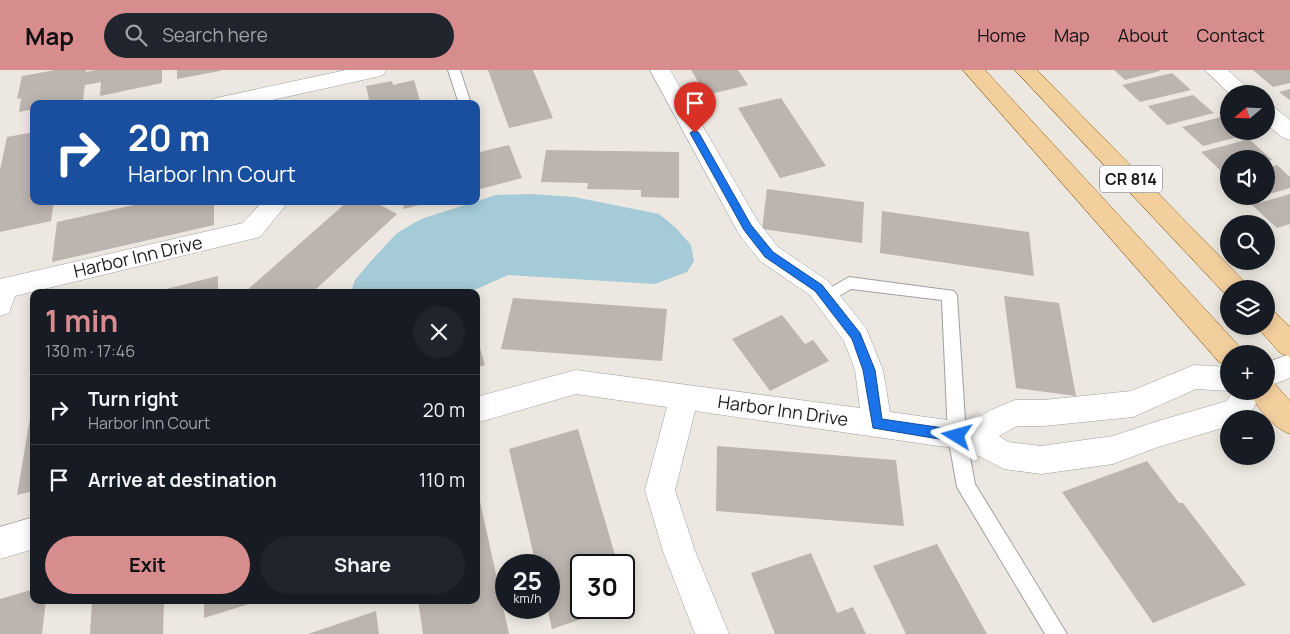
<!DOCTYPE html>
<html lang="en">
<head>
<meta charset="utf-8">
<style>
  body { margin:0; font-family:Manrope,sans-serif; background:#20242c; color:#f1f3f6; height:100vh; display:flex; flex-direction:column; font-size:19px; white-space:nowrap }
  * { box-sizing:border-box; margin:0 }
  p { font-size:16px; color:#9ea1a6 }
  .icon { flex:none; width:28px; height:28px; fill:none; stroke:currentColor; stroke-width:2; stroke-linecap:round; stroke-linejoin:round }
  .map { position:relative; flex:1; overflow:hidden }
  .drawer { position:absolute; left:30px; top:219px; width:450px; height:315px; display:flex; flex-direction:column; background:#171b24; border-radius:10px; box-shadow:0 2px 12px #0003 }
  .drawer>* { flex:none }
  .banner { position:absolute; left:30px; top:30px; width:450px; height:105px; border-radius:10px; box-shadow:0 2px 12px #0003; background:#1a4fa0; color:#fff; overflow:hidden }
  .needle { width:32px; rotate:251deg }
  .buttons { position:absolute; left:1220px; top:15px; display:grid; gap:10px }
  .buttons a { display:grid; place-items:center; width:55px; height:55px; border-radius:50%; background:#171b24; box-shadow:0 2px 12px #0003; font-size:25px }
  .speed { position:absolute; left:495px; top:484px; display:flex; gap:10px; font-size:25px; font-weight:700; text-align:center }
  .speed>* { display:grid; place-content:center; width:65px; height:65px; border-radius:50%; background:#171b24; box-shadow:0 2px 12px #0003; line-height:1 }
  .speed small { font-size:12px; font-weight:400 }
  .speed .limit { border:2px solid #111; border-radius:8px; background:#fff; color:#111 }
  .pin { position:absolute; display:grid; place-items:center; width:42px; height:42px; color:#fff; margin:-51px -21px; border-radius:50% 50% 50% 0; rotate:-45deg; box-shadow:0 0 5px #0007 }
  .pin .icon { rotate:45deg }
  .me { position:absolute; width:55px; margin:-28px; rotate:278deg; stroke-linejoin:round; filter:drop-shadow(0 0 4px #0008) }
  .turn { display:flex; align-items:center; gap:18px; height:105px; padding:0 15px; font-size:22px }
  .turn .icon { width:65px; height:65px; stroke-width:2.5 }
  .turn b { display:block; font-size:35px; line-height:42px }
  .round { display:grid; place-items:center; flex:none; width:52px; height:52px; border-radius:26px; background:#20242c }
  .head { display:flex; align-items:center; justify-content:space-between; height:85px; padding:0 15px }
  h1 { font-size:30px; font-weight:700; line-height:38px; color:#d78c8e }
  .primary-button { display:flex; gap:10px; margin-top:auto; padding:10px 15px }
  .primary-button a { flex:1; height:58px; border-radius:30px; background:#d78c8e; color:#111; font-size:20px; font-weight:700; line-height:58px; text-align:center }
  .primary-button a+a { background:#20242c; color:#f1f3f6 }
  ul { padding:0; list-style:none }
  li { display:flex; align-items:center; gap:15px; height:70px; padding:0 15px; border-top:1px solid #363941 }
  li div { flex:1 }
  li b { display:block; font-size:19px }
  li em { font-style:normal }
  header { display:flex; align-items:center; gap:30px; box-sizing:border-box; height:70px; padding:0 25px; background:#d78c8e; color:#111 }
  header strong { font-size:24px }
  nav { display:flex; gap:28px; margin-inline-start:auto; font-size:18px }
  .search { width:350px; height:45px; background:#20242c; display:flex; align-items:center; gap:12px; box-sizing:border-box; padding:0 18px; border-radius:28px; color:#9ea1a6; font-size:19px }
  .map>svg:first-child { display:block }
  .water { fill:#a4cbd7 }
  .building { fill:#bcb4ae }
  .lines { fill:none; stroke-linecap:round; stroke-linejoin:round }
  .service-casing { stroke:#9f9f9f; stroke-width:2 }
  .minor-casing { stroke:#9f9f9f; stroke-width:1 }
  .primary-casing { stroke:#875e0b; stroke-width:1 }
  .service { fill:#fff; fill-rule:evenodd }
  .minor { fill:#fff; fill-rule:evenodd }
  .primary { fill:#f4cf9e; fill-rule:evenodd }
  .route { fill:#1a73e8; stroke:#114b97 }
  .labels { text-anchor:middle; stroke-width:5; stroke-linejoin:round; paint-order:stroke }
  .shield { fill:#fff; stroke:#5f5f5f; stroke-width:1 }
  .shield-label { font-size:16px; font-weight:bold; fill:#1b1b1b }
  .street-label { font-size:18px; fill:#1b1b1b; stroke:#fff }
</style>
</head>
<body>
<header>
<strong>Map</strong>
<div class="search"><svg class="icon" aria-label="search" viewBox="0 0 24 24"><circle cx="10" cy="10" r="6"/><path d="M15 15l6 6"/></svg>Search here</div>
<nav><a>Home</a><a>Map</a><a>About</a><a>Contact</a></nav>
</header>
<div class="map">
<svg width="1290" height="564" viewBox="0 0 1290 564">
  <rect width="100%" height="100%" fill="#ece8e1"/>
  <!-- water -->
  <path class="water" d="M531,124L574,127L659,144L676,158L691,175L694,191L687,202L655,214L508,205L470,222H351L355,210L370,192L397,163L421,149L496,125Z"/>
  <!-- building -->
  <path class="building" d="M55,0H86V2L95,0H162V13L100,26L101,12L85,15L83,30L62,34H34V39L19,42L21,28L17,29L22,6Z
    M177,0H220V1L177,9Z
    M488,0H533L553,48L509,58Z
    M691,0H738L748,15L706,25Z
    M1114,0H1160V1L1125,10Z
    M1253,0H1290V13L1273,17Z
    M1172,3L1191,20L1140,32L1122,15Z
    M414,10L421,34H370L366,16L392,11L393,15Z
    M1290,19V30L1279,22Z
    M1193,25L1214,43L1167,55L1148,36Z
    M781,28L826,96L780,108L738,38Z
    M1221,47L1229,54V61H1236L1242,66L1203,76L1182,57Z
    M34,62V131H54L51,151L0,162V100L7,67Z
    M1249,69L1272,90L1266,91V89H1229V101L1223,103L1201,82Z
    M509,75L522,108L476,120V83Z
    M546,80L679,82V128L641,127V120L587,119L588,113L541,112Z
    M1277,95L1290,107V118L1266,125V98Z
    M767,119L864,132L862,173L762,159Z
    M1290,124V154L1277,158L1252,135Z
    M152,131H214V155L52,192L57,152Z
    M348,131H373L397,144L313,222H245Z
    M402,131H430V132L404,139Z
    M882,141L1029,162L1034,206L880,183Z
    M218,206V222H154Z
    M1004,226L1059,233L1076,326L1016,318Z
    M513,228L667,239L662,291L501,279Z
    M782,245L805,274L813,270L829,291L770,321L732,269Z
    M476,265L485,295L476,298Z
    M33,330L34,421L17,425Z
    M578,359L618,495H581V538H614L552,559L547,538H549V495H536L509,379Z
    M717,376L896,390L904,456L716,441Z
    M1147,391L1179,433H1183L1246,515L1153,553L1062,422Z
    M476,413L509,564H423L418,530H476Z
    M937,474L987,564H906L873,496Z
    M811,483L837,543L853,537L866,564H775L751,503Z
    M624,516L629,533L624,534Z
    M34,519V530H46L42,564H0V529Z
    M92,530H164L163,564H90Z
    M204,530H262L204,548Z
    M376,541L379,564H308Z"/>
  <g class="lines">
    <!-- service casing -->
    <g class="service-casing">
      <path id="service" d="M448,0H460L471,34H459Z
        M849,207L954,221L957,225L966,366L975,414L1067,564H1045L957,417L948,366L942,230L851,219L831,231L826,233L821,231L818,227L821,223Z"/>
    </g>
    <!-- minor casing -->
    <g class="minor-casing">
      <path id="minor" d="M346,0H386L383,5L376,7L254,34H210L213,29L221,27Z
        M650,0H670L757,150L778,177L828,211L866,258L883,300L890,342L969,353L991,340L1015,330H1044L1131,321L1194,295L1229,297V321L1196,319L1133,347L1044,356H1017L999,366L1008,372L1041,376L1113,366L1158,351L1227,331L1233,321H1262L1248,349H1229V356L1158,377L1113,394L1041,404L1004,399L967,380L695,341L675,420L695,481L729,564H695L663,481L645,420L667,337L576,324L476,353V327L576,300L860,338L855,300L844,271L810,225L760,191L739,164Z
        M1205,0H1228L1254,24H1230Z
        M1266,35L1274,37L1290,50V70L1282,67L1266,54Z
        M263,131H289L260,167L15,226L9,243L0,246V209L243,153Z
        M1290,284V308L1266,317V293Z
        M34,447V479L0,489V457Z"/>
    </g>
    <!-- primary casing -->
    <g class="primary-casing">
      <path id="primary" d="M963,0H985L1239,276L1243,284H1229V296L1219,292Z
        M1015,0H1037L1245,212L1249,219H1229V227L1227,226Z
        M1266,239L1275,242L1290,257V287L1280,283L1256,256H1266Z
        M1266,310L1273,312L1290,331V364C1273,358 1257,338 1249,321H1266Z"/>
    </g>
    <!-- service -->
    <use href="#service" class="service"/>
    <!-- minor -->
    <use href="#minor" class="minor"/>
    <!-- primary -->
    <use href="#primary" class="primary"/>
  </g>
  <!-- route -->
  <path class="route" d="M695,60L699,63L751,155L773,182L822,215L860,263L875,300L882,349L957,360L961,362L963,366L961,370L957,372L873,358L863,300L852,269L815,221L765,187L744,160L690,63Z"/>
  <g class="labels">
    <!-- shield labels -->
    <rect class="shield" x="1100" y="95.5" width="62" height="27" rx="4"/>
    <g class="shield-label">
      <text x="1131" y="115">CR 814</text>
    </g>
    <!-- street labels -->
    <g class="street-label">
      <text transform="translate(138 187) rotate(-13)" y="6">Harbor Inn Drive</text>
      <text transform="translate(783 341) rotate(8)" y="6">Harbor Inn Drive</text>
    </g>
  </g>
</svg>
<div class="buttons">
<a><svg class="needle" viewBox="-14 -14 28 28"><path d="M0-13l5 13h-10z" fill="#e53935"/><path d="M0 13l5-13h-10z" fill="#9ea1a6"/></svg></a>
<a><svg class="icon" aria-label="sound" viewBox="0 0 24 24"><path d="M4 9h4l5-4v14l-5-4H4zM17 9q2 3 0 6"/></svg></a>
<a><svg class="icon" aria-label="search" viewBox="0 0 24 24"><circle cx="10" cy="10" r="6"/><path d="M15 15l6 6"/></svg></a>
<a><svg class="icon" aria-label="layers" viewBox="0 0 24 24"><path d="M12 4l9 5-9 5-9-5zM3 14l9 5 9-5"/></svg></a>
<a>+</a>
<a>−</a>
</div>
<div class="speed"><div>25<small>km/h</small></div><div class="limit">30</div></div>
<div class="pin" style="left:695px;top:63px;background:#d93025"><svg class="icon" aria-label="arrive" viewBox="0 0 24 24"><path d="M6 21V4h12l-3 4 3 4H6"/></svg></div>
<svg class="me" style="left:957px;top:366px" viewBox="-20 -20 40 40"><path d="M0-17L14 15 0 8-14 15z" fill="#1a73e8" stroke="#fff" stroke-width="4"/></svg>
<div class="banner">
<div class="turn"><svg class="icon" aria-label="right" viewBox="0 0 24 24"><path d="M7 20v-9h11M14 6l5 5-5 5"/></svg><div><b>20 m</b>Harbor Inn Court</div></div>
</div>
<section class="drawer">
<div class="head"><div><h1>1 min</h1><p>130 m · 17:46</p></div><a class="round"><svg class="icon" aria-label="close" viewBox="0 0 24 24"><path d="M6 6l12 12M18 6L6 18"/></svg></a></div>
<ul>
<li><svg class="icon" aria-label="right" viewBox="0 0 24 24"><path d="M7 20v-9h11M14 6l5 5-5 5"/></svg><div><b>Turn right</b><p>Harbor Inn Court</p></div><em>20 m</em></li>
<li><svg class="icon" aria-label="arrive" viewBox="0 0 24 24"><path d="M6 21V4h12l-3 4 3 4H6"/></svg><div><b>Arrive at destination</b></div><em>110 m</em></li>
</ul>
<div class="primary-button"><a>Exit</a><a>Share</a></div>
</section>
</div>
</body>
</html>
